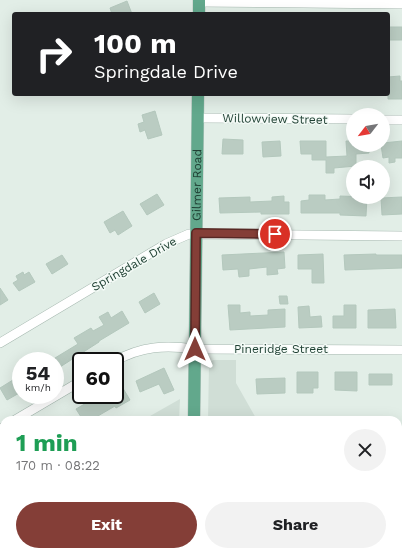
<!DOCTYPE html>
<html lang="en">
<head>
<meta charset="utf-8">
<style>
  body { margin:0; font-family:"Work Sans",sans-serif; background:#f2f2f2; color:#202124; height:100vh; display:flex; flex-direction:column; font-size:15px; white-space:nowrap }
  * { box-sizing:border-box; margin:0 }
  p { font-size:13px; color:#757577 }
  .icon { flex:none; width:22px; height:22px; fill:none; stroke:currentColor; stroke-width:2; stroke-linecap:round; stroke-linejoin:round }
  .map { position:relative; flex:1; overflow:hidden }
  .side { position:absolute; left:0px; top:416px; width:402px; height:140px; display:flex; flex-direction:column; background:#fff; border-radius:12px 12px 0 0; box-shadow:0 4px 16px #0002 }
  .side>* { flex:none }
  .guide { position:absolute; left:12px; top:12px; width:378px; height:84px; border-radius:4px; box-shadow:0 4px 16px #0002; background:#202124; color:#fff; overflow:hidden }
  .needle { width:26px; rotate:239deg }
  .tools { position:absolute; left:346px; top:108px; display:grid; gap:8px }
  .tools a { display:grid; place-items:center; width:44px; height:44px; border-radius:50%; background:#fff; box-shadow:0 4px 16px #0002; font-size:20px }
  .speed { position:absolute; left:12px; top:352px; display:flex; gap:8px; font-size:20px; font-weight:700; text-align:center }
  .speed>* { display:grid; place-content:center; width:52px; height:52px; border-radius:50%; background:#fff; box-shadow:0 4px 16px #0002; line-height:1 }
  .speed small { font-size:10px; font-weight:400 }
  .speed .limit { border:2px solid #111; border-radius:6px; background:#fff; color:#111 }
  .pin { position:absolute; display:grid; place-items:center; width:34px; height:34px; color:#fff; margin:-17px; border:2px solid #fff; border-radius:50%; box-shadow:0 1px 4px #0007 }
  .me { position:absolute; width:44px; margin:-22px; rotate:0deg; stroke-linejoin:round; filter:drop-shadow(0 0 3px #0008) }
  .turn { display:flex; align-items:center; gap:14px; height:84px; padding:0 16px; font-size:18px }
  .turn .icon { width:52px; height:52px; stroke-width:2.5 }
  .turn b { display:block; font-size:28px; line-height:34px }
  .round { display:grid; place-items:center; flex:none; width:42px; height:42px; border-radius:21px; background:#f2f2f2 }
  .headline { display:flex; align-items:center; justify-content:space-between; height:68px; padding:0 16px }
  h1 { font-size:24px; font-weight:700; line-height:30px; color:#1e9e55 }
  .cta { display:flex; gap:8px; margin-top:auto; padding:8px 16px }
  .cta a { flex:1; height:46px; border-radius:24px; background:#843e37; color:#fff; font-size:16px; font-weight:700; line-height:46px; text-align:center }
  .cta a+a { background:#f2f2f2; color:#202124 }
  .map>svg:first-child { display:block }
  .built { fill:#d0ded6 }
  .building { fill:#baccc2; stroke:#b4c8bd }
  .lines { fill:none; stroke-linecap:round; stroke-linejoin:round }
  .lane-casing { stroke:#a4b7ae; stroke-width:5.5 }
  .street-casing { stroke:#a4b7ae; stroke-width:10 }
  .primary-casing { stroke:#c1cac6; stroke-width:13 }
  .lane { stroke:#fff; stroke-width:4.5 }
  .street { stroke:#fff; stroke-width:9 }
  .primary { stroke:#62a88c; stroke-width:12 }
  .route-casing { stroke:#562824; stroke-width:10 }
  .route { stroke:#843e37; stroke-width:7 }
  .labels { text-anchor:middle; stroke-width:3; stroke-linejoin:round; paint-order:stroke }
  .street-label { font-size:12px; fill:#204134; stroke:#f3faf6 }
</style>
</head>
<body>
<div class="map">
<svg width="402" height="556" viewBox="0 0 402 556">
  <rect width="100%" height="100%" fill="#e2eee7"/>
  <!-- built -->
  <path class="built" d="M213,360H236V383L257,420H208L209,364Z
    M180,399L179,420H143Z
    M4,502V552H177V556H0V504Z
    M206,552H331L333,556H206Z"/>
  <!-- building -->
  <path class="building" d="M127,1L132,14H112L110,8Z
    M388,27H402V40H388Z
    M400,76V81H402V99H388V77Z
    M155,111L162,135L148,139L145,130L140,132L138,124L144,122L142,115Z
    M223,139L243,140V154H222Z
    M280,141L281,156L263,157L262,142Z
    M300,141H326V157L347,156L346,141H353V145H368L369,153L356,154V166L334,168V173H326V160H312V154H301Z
    M402,141V158H395V162L389,163V157L383,158L381,145H383V143Z
    M157,194L164,205L147,215L140,204Z
    M309,195H325V200L340,199V196L367,197L366,216L340,215V213H301V201L309,200Z
    M284,196V202H289V214H261V212L220,213L219,198L250,197V202L272,201V197Z
    M402,197V214L382,215L381,198Z
    M123,211L132,226L118,235L115,230L110,233L104,222Z
    M284,252L285,268L277,269L278,274L267,275V267L249,269V276L239,277L238,269L223,270L222,255Z
    M323,254L324,283H312V269H298V255Z
    M376,254V255H402V268L345,270L344,255Z
    M62,255L68,264L52,274L46,264Z
    M23,272L24,275L29,272L35,282L19,291L13,283L18,280L16,276Z
    M0,288L8,300L0,305Z
    M154,293L160,304L145,313L139,302Z
    M279,296H287L288,304H280Z
    M228,305H240V313L250,312V316L268,315V310L285,309V327L230,330Z
    M344,305H356V328H333V316H344Z
    M309,306L310,317L321,316L322,327L299,328L298,307Z
    M395,309L396,328H368V310Z
    M122,311L129,323L99,341V342L60,367L55,358L78,344L74,338L91,328L93,331L104,325L99,317L108,312L111,318Z
    M164,368L174,390L164,394L159,384L140,392L136,381Z
    M297,372H318V388H313V393H297Z
    M335,372H357V391L335,390Z
    M369,374H392V385H369Z
    M21,375V392L7,400L0,388Z
    M285,378V393L257,394L256,379Z
    M121,385L130,400L116,408L115,406L91,420H83L76,409L100,395H115V388Z"/>
  <g class="lines">
    <!-- lane casing -->
    <g class="lane-casing">
      <path id="lane" d="M74,552V556
        M61,556L62,552
        M218,556V552"/>
    </g>
    <!-- street casing -->
    <g class="street-casing">
      <path id="street" d="M199,2L402,4
        M198,118L353,119
        M383,120H402
        M0,343L166,244L189,234L402,236
        M115,361C142,346 165,345 195,349L402,350
        M15,420L81,381
        M0,429L4,427
        M398,466H402"/>
    </g>
    <!-- primary casing -->
    <g class="primary-casing">
      <g id="primary">
        <path d="M199,14V0"/>
        <path id="s1" d="M194,420L198,94"/>
        <path d="M193,556V552"/>
      </g>
    </g>
    <!-- lane -->
    <use href="#lane" class="lane"/>
    <!-- street -->
    <use href="#street" class="street"/>
    <!-- primary -->
    <use href="#primary" class="primary"/>
  </g>
  <g class="lines">
    <!-- route casing -->
    <g class="route-casing">
      <path id="route" d="M195,349L196,233L275,234"/>
    </g>
    <!-- route -->
    <use href="#route" class="route"/>
  </g>
  <g class="labels">
    <!-- street labels -->
    <g class="street-label">
      <text transform="translate(275 119) rotate(1)" y="4">Willowview Street</text>
      <text dy="4" stroke="none"><textPath href="#s1" startOffset="235">Gilmer Road</textPath></text>
      <text transform="translate(134 264) rotate(-30)" y="4">Springdale Drive</text>
      <text x="281" y="353">Pineridge Street</text>
    </g>
  </g>
</svg>
<div class="tools">
<a><svg class="needle" viewBox="-14 -14 28 28"><path d="M0-13l5 13h-10z" fill="#e53935"/><path d="M0 13l5-13h-10z" fill="#757577"/></svg></a>
<a><svg class="icon" aria-label="sound" viewBox="0 0 24 24"><path d="M4 9h4l5-4v14l-5-4H4zM17 9q2 3 0 6"/></svg></a>
</div>
<div class="speed"><div>54<small>km/h</small></div><div class="limit">60</div></div>
<div class="pin" style="left:275px;top:234px;background:#d93025"><svg class="icon" aria-label="arrive" viewBox="0 0 24 24"><path d="M6 21V4h12l-3 4 3 4H6"/></svg></div>
<svg class="me" style="left:195px;top:349px" viewBox="-20 -20 40 40"><path d="M0-17L14 15 0 8-14 15z" fill="#843e37" stroke="#fff" stroke-width="4"/></svg>
<div class="guide">
<div class="turn"><svg class="icon" aria-label="right" viewBox="0 0 24 24"><path d="M7 20v-9h11M14 6l5 5-5 5"/></svg><div><b>100 m</b>Springdale Drive</div></div>
</div>
<section class="side">
<div class="headline"><div><h1>1 min</h1><p>170 m · 08:22</p></div><a class="round"><svg class="icon" aria-label="close" viewBox="0 0 24 24"><path d="M6 6l12 12M18 6L6 18"/></svg></a></div>
<div class="cta"><a>Exit</a><a>Share</a></div>
</section>
</div>
</body>
</html>
